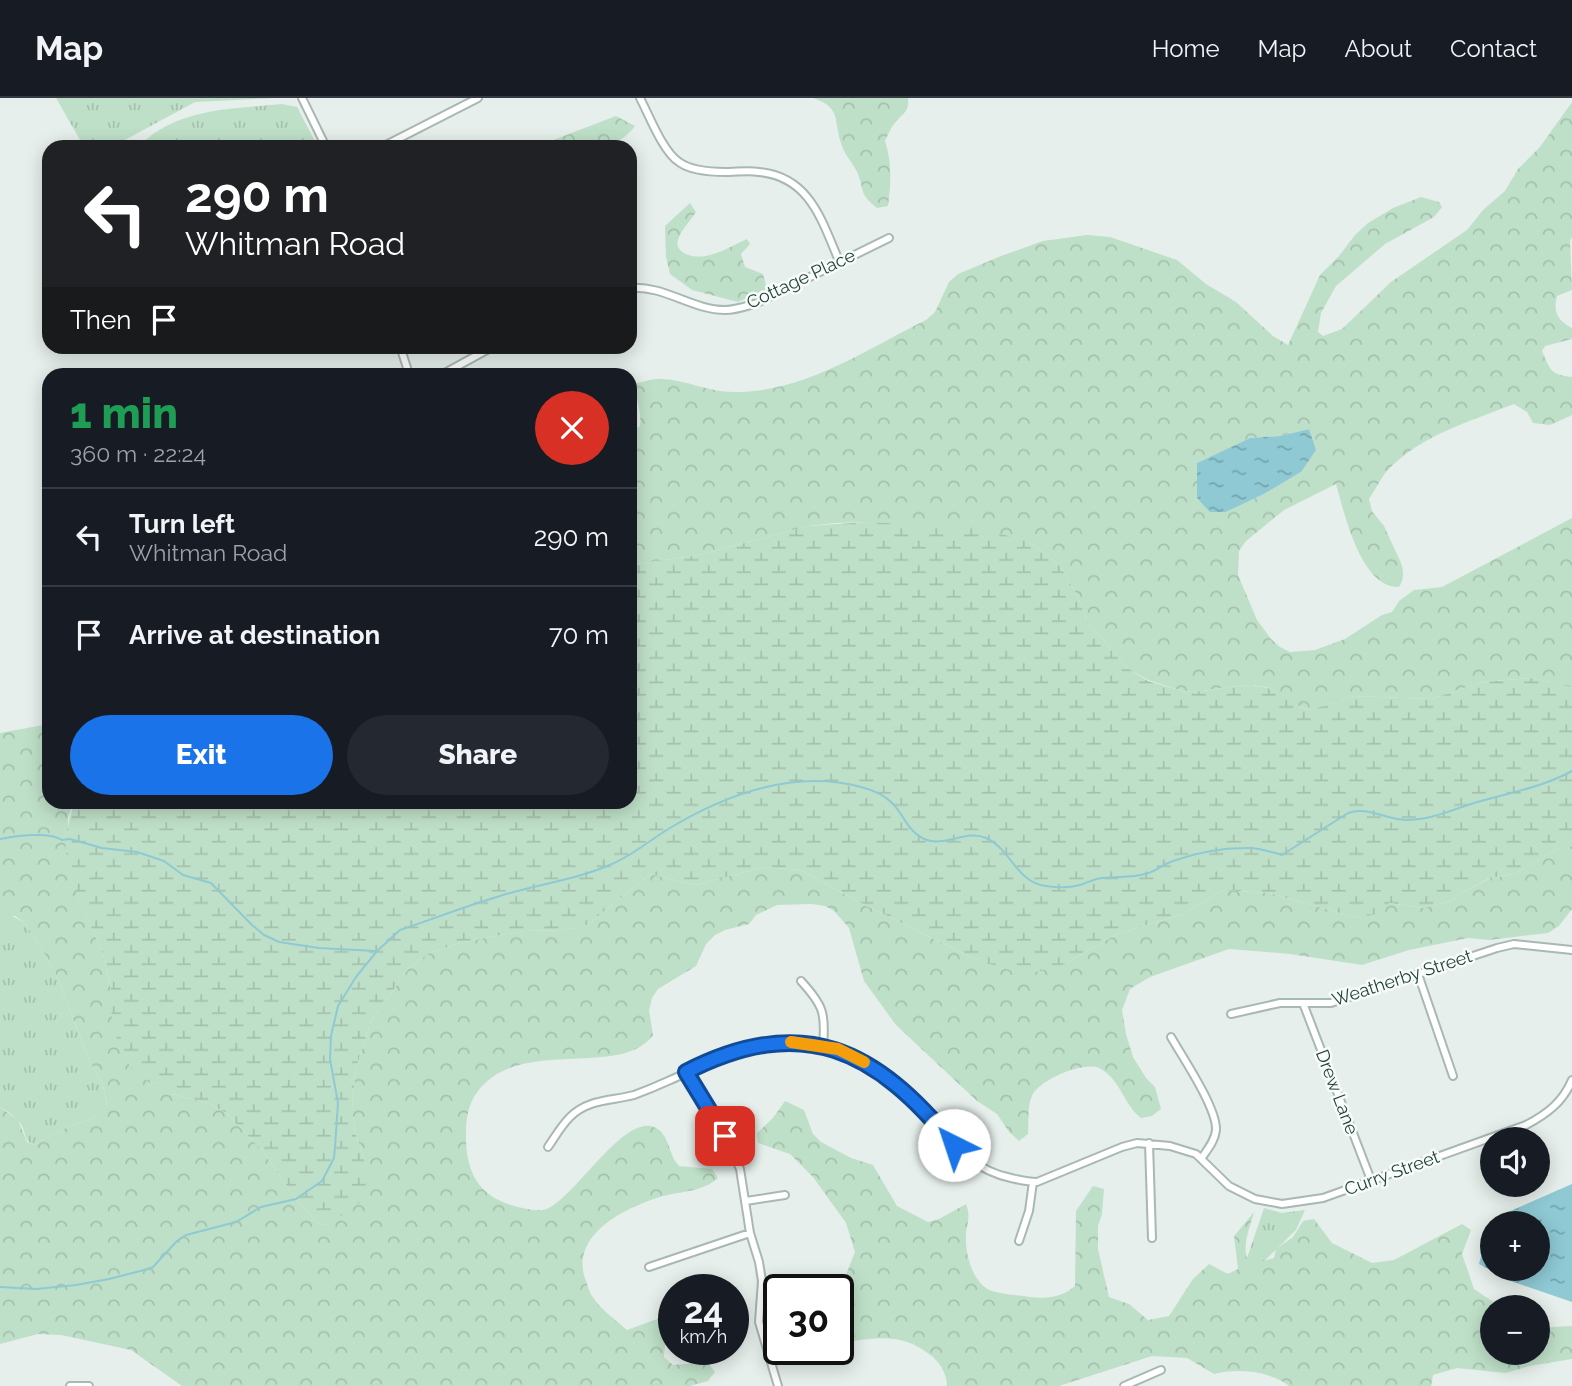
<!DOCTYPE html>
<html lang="en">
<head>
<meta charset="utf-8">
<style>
  body { margin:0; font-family:Raleway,sans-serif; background:#242831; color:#f1f3f6; height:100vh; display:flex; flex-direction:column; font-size:26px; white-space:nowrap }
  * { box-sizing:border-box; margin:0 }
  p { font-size:23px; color:#9ea1a6 }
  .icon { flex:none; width:38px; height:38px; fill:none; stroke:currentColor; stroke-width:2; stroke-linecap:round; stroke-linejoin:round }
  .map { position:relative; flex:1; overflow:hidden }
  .panel { position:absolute; left:42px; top:270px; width:595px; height:441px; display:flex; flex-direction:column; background:#171b24; border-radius:21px; box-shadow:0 4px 18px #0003 }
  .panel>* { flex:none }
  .banner { position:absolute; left:42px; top:42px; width:595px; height:214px; border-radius:21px; box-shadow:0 4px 18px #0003; background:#202124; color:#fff; overflow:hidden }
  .buttons { position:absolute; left:1480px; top:1029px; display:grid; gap:14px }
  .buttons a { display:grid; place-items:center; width:70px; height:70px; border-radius:50%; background:#171b24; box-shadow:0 4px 18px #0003; font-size:35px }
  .speed { position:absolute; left:658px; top:1176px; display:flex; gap:14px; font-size:35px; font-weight:700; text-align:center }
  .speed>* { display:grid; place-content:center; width:91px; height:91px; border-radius:50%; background:#171b24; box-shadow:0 4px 18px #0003; line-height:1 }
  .speed small { font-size:18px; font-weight:400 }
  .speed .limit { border:4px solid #111; border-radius:10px; background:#fff; color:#111 }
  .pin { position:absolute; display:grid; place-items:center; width:60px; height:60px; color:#fff; margin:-30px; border-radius:14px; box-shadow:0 4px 10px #0006 }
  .me { position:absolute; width:77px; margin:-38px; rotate:319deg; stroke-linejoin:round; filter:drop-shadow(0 0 5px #0008) }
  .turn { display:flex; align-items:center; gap:24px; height:147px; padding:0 28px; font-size:32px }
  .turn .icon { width:91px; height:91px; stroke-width:2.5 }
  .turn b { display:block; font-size:49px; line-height:60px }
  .then { display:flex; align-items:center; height:66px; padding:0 28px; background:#0003; gap:14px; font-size:26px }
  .round { display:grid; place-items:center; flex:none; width:74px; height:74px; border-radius:37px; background:#242831 }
  .overview { display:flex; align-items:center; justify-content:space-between; height:119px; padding:0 28px }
  h1 { font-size:42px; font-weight:800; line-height:52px; color:#1e9e55 }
  .cta { display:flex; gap:14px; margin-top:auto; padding:14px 28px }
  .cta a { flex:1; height:80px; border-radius:42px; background:#1a73e8; color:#fff; font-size:28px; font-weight:800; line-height:80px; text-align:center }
  .cta a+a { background:#242831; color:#f1f3f6 }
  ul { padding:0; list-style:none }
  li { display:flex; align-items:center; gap:21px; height:98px; padding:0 28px; border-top:2px solid #363941 }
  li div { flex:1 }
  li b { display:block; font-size:26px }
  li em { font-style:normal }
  header { display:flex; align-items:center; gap:42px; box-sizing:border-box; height:98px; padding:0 35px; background:#171b24; border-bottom:2px solid #363941 }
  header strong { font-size:33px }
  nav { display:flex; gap:38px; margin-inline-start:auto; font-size:24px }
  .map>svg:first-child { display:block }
  .grass { fill:url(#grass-tufts) }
  .forest { fill:url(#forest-crowns); fill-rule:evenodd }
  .wetland { fill:url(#wetland-marsh) }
  .water { fill:url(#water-ripples) }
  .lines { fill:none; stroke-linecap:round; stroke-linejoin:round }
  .stream { stroke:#8ec9d4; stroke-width:2 }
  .street-casing { stroke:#a8b8b2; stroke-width:10 }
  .street { stroke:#fff; stroke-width:6 }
  .route-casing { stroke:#114b97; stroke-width:18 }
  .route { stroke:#1a73e8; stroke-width:12 }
  .slow { stroke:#f59e0b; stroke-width:12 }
  .labels { text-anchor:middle; stroke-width:5; stroke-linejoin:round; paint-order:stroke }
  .street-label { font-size:18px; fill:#24423a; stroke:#f7fbf9 }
</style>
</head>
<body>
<header>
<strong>Map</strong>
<nav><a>Home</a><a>Map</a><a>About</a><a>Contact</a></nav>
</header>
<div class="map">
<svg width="1572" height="1288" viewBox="0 0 1572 1288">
  <defs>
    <pattern id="grass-tufts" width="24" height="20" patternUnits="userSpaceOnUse" patternTransform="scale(1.75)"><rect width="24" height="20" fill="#bfe0c8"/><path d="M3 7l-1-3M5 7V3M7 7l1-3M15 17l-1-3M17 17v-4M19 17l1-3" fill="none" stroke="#a4c1ad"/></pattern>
    <pattern id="forest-crowns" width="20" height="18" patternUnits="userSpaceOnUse" patternTransform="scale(1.75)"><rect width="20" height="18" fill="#bfe0c8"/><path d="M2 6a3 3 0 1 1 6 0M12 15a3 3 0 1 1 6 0" fill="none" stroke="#a4c1ad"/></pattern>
    <pattern id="wetland-marsh" width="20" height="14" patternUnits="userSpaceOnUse" patternTransform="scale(1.75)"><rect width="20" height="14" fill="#bfe0c8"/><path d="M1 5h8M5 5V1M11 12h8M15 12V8" fill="none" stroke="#a4c1ad"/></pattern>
    <pattern id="water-ripples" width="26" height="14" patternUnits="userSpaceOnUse" patternTransform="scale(1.75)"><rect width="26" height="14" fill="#8ec9d4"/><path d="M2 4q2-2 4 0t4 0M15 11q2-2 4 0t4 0" fill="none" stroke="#74a5ad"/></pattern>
  </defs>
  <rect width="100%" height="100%" fill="#e6efeb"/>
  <!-- grass -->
  <path class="grass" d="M56,0H275L195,4L112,49H84Z
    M282,6L297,9L318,49H142L141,46C179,10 232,11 282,6Z
    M9,816L25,825L54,871L89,962L103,987L107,1008L93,1020L68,1029L33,1047C24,1042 26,1036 22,1028C17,1020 8,1013 0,1009V817Z
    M1264,1110L1282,1115L1305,1112L1296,1132L1253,1174L1246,1163Z"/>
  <!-- forest -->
  <path class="forest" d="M813,0H908C910,15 901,16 894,26C890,31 888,37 885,43C892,64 891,86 888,108L877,110C856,93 866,91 856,72C852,64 845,57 842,48C833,24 843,10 813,0Z
    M1572,4V139L1570,143L1572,192L1557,198C1553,214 1557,222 1572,230V241L1545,248L1542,253C1550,272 1551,277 1572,279V317L1550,327L1533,325L1527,314L1514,306C1469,324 1420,337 1386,374C1380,382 1375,392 1369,401L1372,413L1384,428L1401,465C1404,473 1404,482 1399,489C1361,491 1344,414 1336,386L1284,412L1246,443L1239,453L1238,477L1257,522L1271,541L1280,549L1290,554L1315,552L1345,541L1382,517L1392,514L1399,503L1414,492L1442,489L1572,420V590L1533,580L1482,584L1431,601L1354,598L1310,612C1297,610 1282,594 1266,589C1247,584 1213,592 1193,594L1182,593L1148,582L1127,570L1087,523L1078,499L1060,468L1030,444L866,424L836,425L808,428L699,457L630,467V335L640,328C642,312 635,300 636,285C644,284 654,280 662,281C687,282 711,295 736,294C805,294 867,251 926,222L935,214L949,184L958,176L1001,158L1043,143L1087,137L1110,139L1177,162L1206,186L1236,204L1273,238L1288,247L1320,177L1339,158L1355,137L1368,125L1393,110L1421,99L1439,104L1442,109L1434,119L1385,146L1336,188L1321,215L1318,234L1323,238L1342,231L1391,184L1467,132L1483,112L1505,93L1518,71L1540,49ZM1309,331L1301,374L1264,396L1226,414L1197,401V365L1250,340L1280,338Z
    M616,18L635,28C614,58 568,49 535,49Z
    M690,105L696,114C691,122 681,132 678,142C676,148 679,152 684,155C704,166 729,149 747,141L750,146L741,156L745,169L763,176L767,191L738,204L692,192L670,176L666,159L665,128Z
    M49,626V704H74L68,719V775L103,856L111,891V912L172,996L208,1005L226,1015L262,1052L296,1101L317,1125L328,1127L367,1070L355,1034L352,1010L356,970L371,923L409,870L429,855L463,844L524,833L564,832L587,827L650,776L695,787L765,769L800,772L861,805L979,863L1061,868L1117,836L1183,816L1223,792L1269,795L1358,820L1389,805L1423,810L1451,803L1459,796L1491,780L1514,776L1556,752L1572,748V811L1559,828L1548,835L1489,842L1468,840L1409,852L1362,867L1290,856L1229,851L1150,879L1130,891L1122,912L1126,936L1133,959L1146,980L1155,989L1161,1011L1152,1018L1141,1020C1123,1006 1121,981 1099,970C1084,963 1038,982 1032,998C1027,1008 1029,1025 1028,1036L1019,1043L1009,1034L997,1016L977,1003L896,927L864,883L849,830L834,813L825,808L812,806L777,807L756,817L749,826L725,832L715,837L706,846L696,868L658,891L652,900L649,912L653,937C622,981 520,938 478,993C469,1005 466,1019 466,1033C465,1069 475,1096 511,1107C521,1110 533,1113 543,1112C573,1107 631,999 662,1035C670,1044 669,1057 679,1068L712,1071L718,1080C703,1094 682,1093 663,1098C626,1109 568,1137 586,1183C588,1188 589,1194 592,1198C600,1211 616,1222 627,1232L660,1220L674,1211V1238L665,1247L664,1259L673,1267L707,1264L715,1274L708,1283L690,1288H182L131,1252L61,1237L38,1236L0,1246V1009L18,1022L27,1044L33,1047L68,1029L93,1020L107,1007L103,987L89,962L54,871L25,825L15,818L0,817V635Z
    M785,1003L804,1012L813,1036L821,1044L851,1060L873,1067L897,1108L928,1124L939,1121L966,1106C972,1121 965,1128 966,1143C966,1159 974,1187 992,1193C1002,1196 1013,1197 1024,1198C1042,1201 1061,1201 1075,1188L1076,1113L1093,1088L1104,1091L1102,1116L1098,1128V1151L1109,1199L1129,1206L1148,1222L1169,1218L1193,1181L1209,1166L1228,1176L1238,1171L1234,1138L1254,1114C1248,1136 1239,1153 1253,1173L1263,1163L1274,1160L1276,1151L1293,1139L1303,1123L1314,1121L1332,1145L1372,1165L1394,1162L1462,1126L1471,1132L1462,1156L1474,1191L1501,1209H1493V1255H1538V1230L1572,1228V1261L1529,1268L1506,1275L1457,1270L1433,1277L1431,1288H1289C1271,1273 1236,1270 1214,1276L1187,1260L1152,1258L1059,1288H947C947,1275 939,1263 929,1256C898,1233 874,1241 838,1245V1197L855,1154L846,1125L813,1079L790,1056L758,1045L757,1035L773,1020Z"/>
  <!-- wetland -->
  <path class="wetland" d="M866,424L979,430L1030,444L1060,468L1078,499L1087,523L1127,570L1148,583L1182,593L1193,594C1217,592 1248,583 1271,591C1286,595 1296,610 1310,612L1354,598L1431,601L1482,584L1533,580L1570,589L1572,590V748L1556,752L1514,776L1490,780L1459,796L1451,803L1423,810L1389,805L1380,815L1358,820L1269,795L1223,792L1183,816L1117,836L1061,868L1036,874L1010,872L979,863L861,805L800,772L765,769L695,787L650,776L587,827L564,832L524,833L463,844L429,855L409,870L371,923L356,970L352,1010L355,1034L367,1070L366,1094L359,1105L328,1127L317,1125L296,1101L262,1052L226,1015L208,1005L172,996L150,985L130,969L115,936L111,912V891L103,856L68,776L65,741L74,704H630V467L699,457L808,428Z"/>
  <!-- water -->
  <path class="water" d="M1309,331L1316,352L1301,374L1264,396L1226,414H1210L1197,400V365L1250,340L1280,338Z
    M1572,1086V1204L1508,1182L1479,1166L1486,1140L1493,1129V1171H1538V1125H1495L1499,1118Z"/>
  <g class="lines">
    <!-- stream -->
    <path class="stream" d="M0,741C15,738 49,733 62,742L70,741L102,750L137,754L164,763L183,777L211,785L251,826L264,837L279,844L319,850L375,853
      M0,1189L36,1191L76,1187L109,1181L148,1171L153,1169L177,1143L186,1137L236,1124L261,1109L296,1101L322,1083L334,1060L335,1049L338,1005L330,961L331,938L338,908L356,879L377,853L400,832C433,821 466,808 500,798C537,786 576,782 612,766C633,757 650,742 670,730C727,696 794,671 861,689C873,692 885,697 893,706C904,717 908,734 924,741C945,750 966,731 986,740C1011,751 1016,784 1046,788C1058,790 1071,790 1083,786C1089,784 1096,780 1103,780C1117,778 1131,780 1145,776C1155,774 1163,766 1173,763C1195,755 1222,750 1246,750C1258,749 1271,754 1282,757L1348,715C1368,708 1383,721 1406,722C1430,722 1452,712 1474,705C1508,695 1541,690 1572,673"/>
    <!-- street casing -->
    <g class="street-casing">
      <path id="street" d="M302,0L326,49
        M640,0C649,17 663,54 679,64C691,73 712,74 726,74C737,74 748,72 759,74C811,79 822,124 840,165
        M382,49L478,0
        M630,190C664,187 692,212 725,212C736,212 747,208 757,205L889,140
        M400,248L409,276
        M443,276L494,248
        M1418,876L1453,978
        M801,883C823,907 826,915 823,948
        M1303,905L1371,1082
        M1231,916L1280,905H1331L1497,850L1514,846L1572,852
        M1171,939C1183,960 1217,1010 1216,1032C1215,1043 1207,1052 1201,1061
        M686,974L725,1038L740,1071L750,1135L759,1164L762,1183L759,1224L778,1288
        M1149,1045L1152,1140
        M548,1049C555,1039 561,1028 570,1019C588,1001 611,1003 634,997C645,993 657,988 668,983C703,968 733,949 772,945C824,940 874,962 911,998C946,1031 960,1069 1011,1080C1020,1082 1028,1084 1037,1084L1122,1049L1137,1045L1170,1048L1196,1056L1229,1088L1255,1101L1282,1106L1323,1100L1526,1027C1547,1016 1563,1004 1572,982
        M746,1103L785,1097
        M1019,1143L1029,1113L1033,1084
        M649,1169L750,1135
        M70,1288H89
        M1124,1288L1161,1272"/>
    </g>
    <!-- street -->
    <use href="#street" class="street"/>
  </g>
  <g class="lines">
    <!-- route casing -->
    <g class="route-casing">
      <path id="route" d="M725,1038L686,974C803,914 876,951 954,1047"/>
    </g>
    <!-- route -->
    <use href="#route" class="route"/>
    <!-- slow -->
    <path class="slow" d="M791,944L838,951L864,964"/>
  </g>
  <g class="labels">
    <!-- street labels -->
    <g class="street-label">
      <text transform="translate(801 181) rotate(-25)" y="6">Cottage Place</text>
      <text transform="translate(1402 880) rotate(-18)" y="6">Weatherby Street</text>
      <text transform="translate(1337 994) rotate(69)" y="6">Drew Lane</text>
      <text transform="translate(1392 1075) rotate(-20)" y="6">Curry Street</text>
    </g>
  </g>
</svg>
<div class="buttons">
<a><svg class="icon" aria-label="sound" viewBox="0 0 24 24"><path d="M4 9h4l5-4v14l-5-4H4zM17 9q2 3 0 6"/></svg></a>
<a>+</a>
<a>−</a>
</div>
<div class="speed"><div>24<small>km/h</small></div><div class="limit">30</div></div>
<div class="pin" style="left:725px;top:1038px;background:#d93025"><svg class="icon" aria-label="arrive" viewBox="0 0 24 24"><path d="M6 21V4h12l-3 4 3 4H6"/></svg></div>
<svg class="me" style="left:954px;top:1047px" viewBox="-20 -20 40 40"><circle r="19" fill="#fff"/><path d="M0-13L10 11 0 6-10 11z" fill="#1a73e8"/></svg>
<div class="banner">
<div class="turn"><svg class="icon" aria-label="left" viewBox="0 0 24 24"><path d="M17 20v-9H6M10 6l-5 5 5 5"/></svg><div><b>290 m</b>Whitman Road</div></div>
<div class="then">Then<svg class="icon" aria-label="arrive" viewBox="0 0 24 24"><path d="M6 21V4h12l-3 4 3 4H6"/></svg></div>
</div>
<section class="panel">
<div class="overview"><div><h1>1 min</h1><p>360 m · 22:24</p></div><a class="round" style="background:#d93025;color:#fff"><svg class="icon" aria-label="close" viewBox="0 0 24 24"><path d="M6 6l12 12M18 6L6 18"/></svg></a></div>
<ul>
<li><svg class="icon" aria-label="left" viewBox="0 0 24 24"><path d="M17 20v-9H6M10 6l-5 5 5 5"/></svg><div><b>Turn left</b><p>Whitman Road</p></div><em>290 m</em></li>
<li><svg class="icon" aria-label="arrive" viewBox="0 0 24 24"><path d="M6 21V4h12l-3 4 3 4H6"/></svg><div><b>Arrive at destination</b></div><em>70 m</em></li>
</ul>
<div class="cta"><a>Exit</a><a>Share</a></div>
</section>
</div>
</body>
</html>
